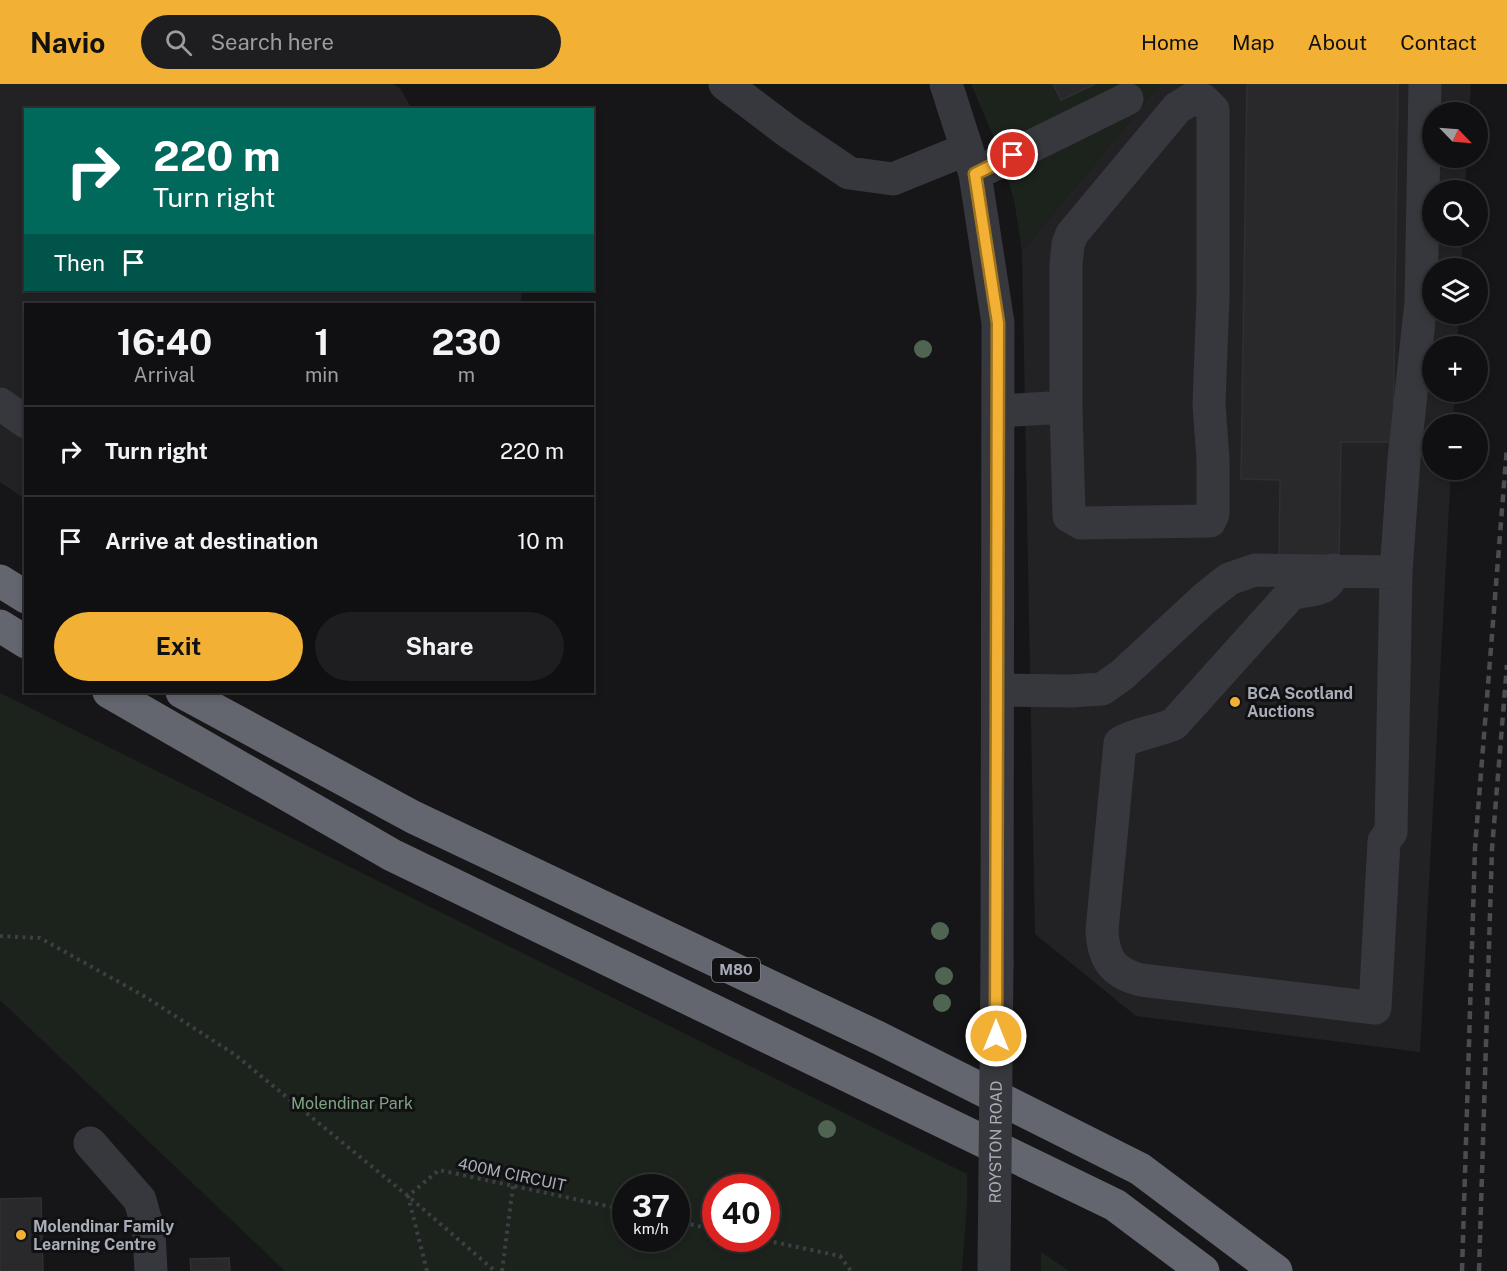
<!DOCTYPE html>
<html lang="en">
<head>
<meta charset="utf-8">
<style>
  body { margin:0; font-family:"Public Sans",sans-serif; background:#1e1e20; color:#f1f3f6; height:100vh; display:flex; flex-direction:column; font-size:22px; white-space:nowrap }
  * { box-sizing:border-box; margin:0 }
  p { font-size:20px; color:#9c9d9f }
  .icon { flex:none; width:33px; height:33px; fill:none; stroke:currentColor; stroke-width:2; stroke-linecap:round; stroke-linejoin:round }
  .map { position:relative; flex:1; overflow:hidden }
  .details { position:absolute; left:24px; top:219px; width:570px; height:390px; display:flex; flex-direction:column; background:#101012; border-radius:0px; box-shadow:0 3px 9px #0003,0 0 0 2px #303032 }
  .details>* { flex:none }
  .hud { position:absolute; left:24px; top:24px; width:570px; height:183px; border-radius:0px; box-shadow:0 3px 9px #0003,0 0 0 2px #303032; background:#00695c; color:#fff; overflow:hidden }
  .needle { width:39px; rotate:115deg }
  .tools { position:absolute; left:1422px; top:18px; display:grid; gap:12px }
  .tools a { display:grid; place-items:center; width:66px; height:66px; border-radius:50%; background:#101012; box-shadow:0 3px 9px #0003,0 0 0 2px #303032; font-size:30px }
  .speed { position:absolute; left:612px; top:1090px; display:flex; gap:12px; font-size:30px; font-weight:700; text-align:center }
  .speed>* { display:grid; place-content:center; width:78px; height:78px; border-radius:50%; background:#101012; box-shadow:0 3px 9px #0003,0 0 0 2px #303032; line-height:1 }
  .speed small { font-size:15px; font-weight:400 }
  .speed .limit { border:9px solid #d22; background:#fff; color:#111 }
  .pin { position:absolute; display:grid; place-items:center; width:51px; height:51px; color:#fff; margin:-26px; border:3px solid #fff; border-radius:50%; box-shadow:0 2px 6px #0007 }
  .me { position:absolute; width:66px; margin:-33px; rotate:0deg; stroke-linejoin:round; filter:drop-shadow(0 0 4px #0008) }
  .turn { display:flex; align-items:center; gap:21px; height:126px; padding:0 30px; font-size:27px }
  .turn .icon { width:78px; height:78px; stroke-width:2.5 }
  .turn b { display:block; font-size:42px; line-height:51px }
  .then { display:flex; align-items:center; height:57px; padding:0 30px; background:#0003; gap:12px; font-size:22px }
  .eta { display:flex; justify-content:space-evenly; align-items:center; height:102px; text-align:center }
  .eta b { font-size:36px; font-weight:700; line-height:42px }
  .primary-button { display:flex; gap:12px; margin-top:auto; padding:12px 30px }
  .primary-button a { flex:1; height:69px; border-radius:36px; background:#f2b134; color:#111; font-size:24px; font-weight:700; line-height:69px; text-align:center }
  .primary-button a+a { background:#1e1e20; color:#f1f3f6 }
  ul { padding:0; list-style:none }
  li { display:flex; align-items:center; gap:18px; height:90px; padding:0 30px; border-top:2px solid #303032 }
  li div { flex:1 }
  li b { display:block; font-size:22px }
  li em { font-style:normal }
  header { display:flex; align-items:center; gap:36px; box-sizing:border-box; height:84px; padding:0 30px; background:#f2b134; color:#111 }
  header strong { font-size:28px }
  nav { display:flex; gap:33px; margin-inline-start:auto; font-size:21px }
  .search { width:420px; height:54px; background:#1e1e20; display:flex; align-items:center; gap:15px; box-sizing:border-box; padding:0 21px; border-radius:33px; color:#9c9d9f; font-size:22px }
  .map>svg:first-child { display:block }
  .built { fill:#222225 }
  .green { fill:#1c231d; fill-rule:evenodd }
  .building { fill:#29292c; stroke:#303034; stroke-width:1.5 }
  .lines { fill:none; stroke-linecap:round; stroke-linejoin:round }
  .path { stroke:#3d3f44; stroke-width:4; stroke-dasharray:3 4.5; stroke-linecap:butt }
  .minor { stroke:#37383d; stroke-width:33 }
  .highway { stroke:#63666e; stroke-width:33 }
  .rail { stroke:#4a4c52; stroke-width:4.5; stroke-dasharray:8 6; stroke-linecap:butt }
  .minor-bridge { stroke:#37383d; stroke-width:33 }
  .tree { fill:#506452 }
  .route-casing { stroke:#9d7322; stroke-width:15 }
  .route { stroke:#f2b134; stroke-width:10 }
  .poi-dot { fill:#f2b134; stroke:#111113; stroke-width:2 }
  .labels { text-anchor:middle; stroke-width:6; stroke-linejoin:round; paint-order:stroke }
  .shield { fill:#111113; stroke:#7b7e86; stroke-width:1.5 }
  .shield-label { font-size:15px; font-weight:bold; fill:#a8adb8 }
  .poi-label { font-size:16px; font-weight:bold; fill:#a8adb8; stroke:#111113; text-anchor:start }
  .park-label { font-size:16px; fill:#7fa381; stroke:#111113 }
  .street-label { font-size:16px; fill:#a8adb8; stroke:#111113 }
</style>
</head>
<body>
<header>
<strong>Navio</strong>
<div class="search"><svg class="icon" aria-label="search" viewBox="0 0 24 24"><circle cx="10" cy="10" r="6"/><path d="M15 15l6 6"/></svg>Search here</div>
<nav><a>Home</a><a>Map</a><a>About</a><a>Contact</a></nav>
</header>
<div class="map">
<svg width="1507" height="1187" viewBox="0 0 1507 1187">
  <rect width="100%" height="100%" fill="#161618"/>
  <!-- built -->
  <path class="built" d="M0,0H393L400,4L412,25L26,26V206H522L521,220H26L25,415L0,398Z
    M1160,0H1471L1469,28H1432V74H1467L1465,106H1432V152H1463L1461,184H1432V230H1459L1457,262H1432V308H1455L1453,340H1432V386H1451L1420,968L1136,932L1035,850L1022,167Z"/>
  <!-- green -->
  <path class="green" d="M971,0H1160L1022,167L1014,116L997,61Z
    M0,609L967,1090V1119L962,1187H285L0,916ZM626,1104H676V1155H626ZM716,1104H766V1155H716Z
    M1041,1168L1069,1187H1041Z"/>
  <!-- building -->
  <path class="building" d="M1053,0H1095L1061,16Z
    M1247,0H1398L1393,358H1341L1339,479L1279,478L1280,396L1241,395Z
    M41,1114L43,1187H0V1115Z
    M229,1174L230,1187H191L190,1175Z"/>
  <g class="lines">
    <!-- path -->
    <path class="path" d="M0,852L40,854L144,912L234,970L408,1112L495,1187
      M676,1137L716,1146
      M759,1155L840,1172L851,1187
      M427,1187L408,1112L439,1086L626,1126
      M502,1187L513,1102"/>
    <!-- minor -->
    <path class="minor" d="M725,0L787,47L849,89L893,95L967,65
      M946,0L975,90L998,239L997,882
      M975,90L1127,15
      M0,320L26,338
      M998,327L1066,323L1069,432L1081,439L1210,437L1213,430V376L1209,320L1213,212V26L1203,16H1190L1177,24L1072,150L1068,160L1066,181V323
      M1334,486C1326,512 1312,502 1290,511L1174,640C1156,648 1136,649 1120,659L1102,846C1103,875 1113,889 1141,896L1375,924L1384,757L1391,748L1396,488L1404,375L1421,218L1425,0
      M998,606L1070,607L1102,605L1122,591L1205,514L1229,495L1255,486L1396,488
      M90,1059L140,1116L149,1149L151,1187"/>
    <!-- highway -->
    <path class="highway" d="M0,497L26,513
      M0,542L26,558
      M109,608L392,771L1115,1121L1203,1187
      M182,608L413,733L879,954L1140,1085L1276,1187"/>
    <!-- rail -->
    <path class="rail" d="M1462,1187L1475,764L1507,363
      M1479,1187L1492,765L1507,581"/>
    <!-- minor-bridge -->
    <path class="minor-bridge" id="s1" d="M994,1184L997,882"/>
  </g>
  <!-- trees -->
  <g class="tree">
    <circle cx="923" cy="265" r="9"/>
    <circle cx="940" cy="847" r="9"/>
    <circle cx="944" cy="892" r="9"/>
    <circle cx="942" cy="919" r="9"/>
    <circle cx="827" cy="1045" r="9"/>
  </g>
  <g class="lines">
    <!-- route casing -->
    <g class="route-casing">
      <path id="route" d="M996,952L998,239L975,90L1013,71"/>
    </g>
    <!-- route -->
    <use href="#route" class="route"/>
  </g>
  <!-- markers -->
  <g class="poi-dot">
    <circle cx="1235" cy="618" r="6"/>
    <circle cx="21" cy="1151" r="6"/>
  </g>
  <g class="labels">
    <!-- shield labels -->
    <rect class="shield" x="712" y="874" width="48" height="24" rx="4.5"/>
    <g class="shield-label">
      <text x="736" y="891">M80</text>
    </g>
    <!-- poi labels -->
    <g class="poi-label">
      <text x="1247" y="615">BCA Scotland<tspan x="1247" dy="18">Auctions</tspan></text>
      <text x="33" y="1148">Molendinar Family<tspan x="33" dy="18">Learning Centre</tspan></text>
    </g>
    <!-- park labels -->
    <g class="park-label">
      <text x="352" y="1025">Molendinar Park</text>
    </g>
    <!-- street labels -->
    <g class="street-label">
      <text dy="6" stroke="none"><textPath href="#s1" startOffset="126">ROYSTON ROAD</textPath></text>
      <text transform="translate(512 1090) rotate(12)" y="6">400M CIRCUIT</text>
    </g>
  </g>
</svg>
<div class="tools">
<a><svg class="needle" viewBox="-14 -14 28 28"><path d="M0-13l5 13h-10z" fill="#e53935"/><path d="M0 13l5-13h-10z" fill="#9c9d9f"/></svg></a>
<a><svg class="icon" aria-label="search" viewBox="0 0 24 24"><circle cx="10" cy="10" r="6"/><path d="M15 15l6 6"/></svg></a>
<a><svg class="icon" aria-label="layers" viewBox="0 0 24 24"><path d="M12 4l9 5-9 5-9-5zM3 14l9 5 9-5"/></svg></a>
<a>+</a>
<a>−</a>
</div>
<div class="speed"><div>37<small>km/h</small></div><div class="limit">40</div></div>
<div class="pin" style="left:1013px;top:71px;background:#d93025"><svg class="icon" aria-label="arrive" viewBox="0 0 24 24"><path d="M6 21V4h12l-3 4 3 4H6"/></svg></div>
<svg class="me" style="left:996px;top:952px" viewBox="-20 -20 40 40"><circle r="17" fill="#f2b134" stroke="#fff" stroke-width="3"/><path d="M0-11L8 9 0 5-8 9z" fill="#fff"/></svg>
<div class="hud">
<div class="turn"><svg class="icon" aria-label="right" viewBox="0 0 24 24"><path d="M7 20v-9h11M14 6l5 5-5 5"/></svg><div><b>220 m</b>Turn right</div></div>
<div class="then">Then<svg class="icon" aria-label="arrive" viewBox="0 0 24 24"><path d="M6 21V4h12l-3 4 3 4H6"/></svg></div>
</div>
<section class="details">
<div class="eta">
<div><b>16:40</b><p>Arrival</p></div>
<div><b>1</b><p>min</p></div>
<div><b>230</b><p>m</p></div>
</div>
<ul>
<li><svg class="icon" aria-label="right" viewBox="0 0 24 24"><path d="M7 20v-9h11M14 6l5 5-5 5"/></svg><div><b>Turn right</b></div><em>220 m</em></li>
<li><svg class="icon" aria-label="arrive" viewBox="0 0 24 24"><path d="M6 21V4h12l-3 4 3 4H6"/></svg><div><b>Arrive at destination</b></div><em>10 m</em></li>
</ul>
<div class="primary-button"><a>Exit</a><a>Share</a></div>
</section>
</div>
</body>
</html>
